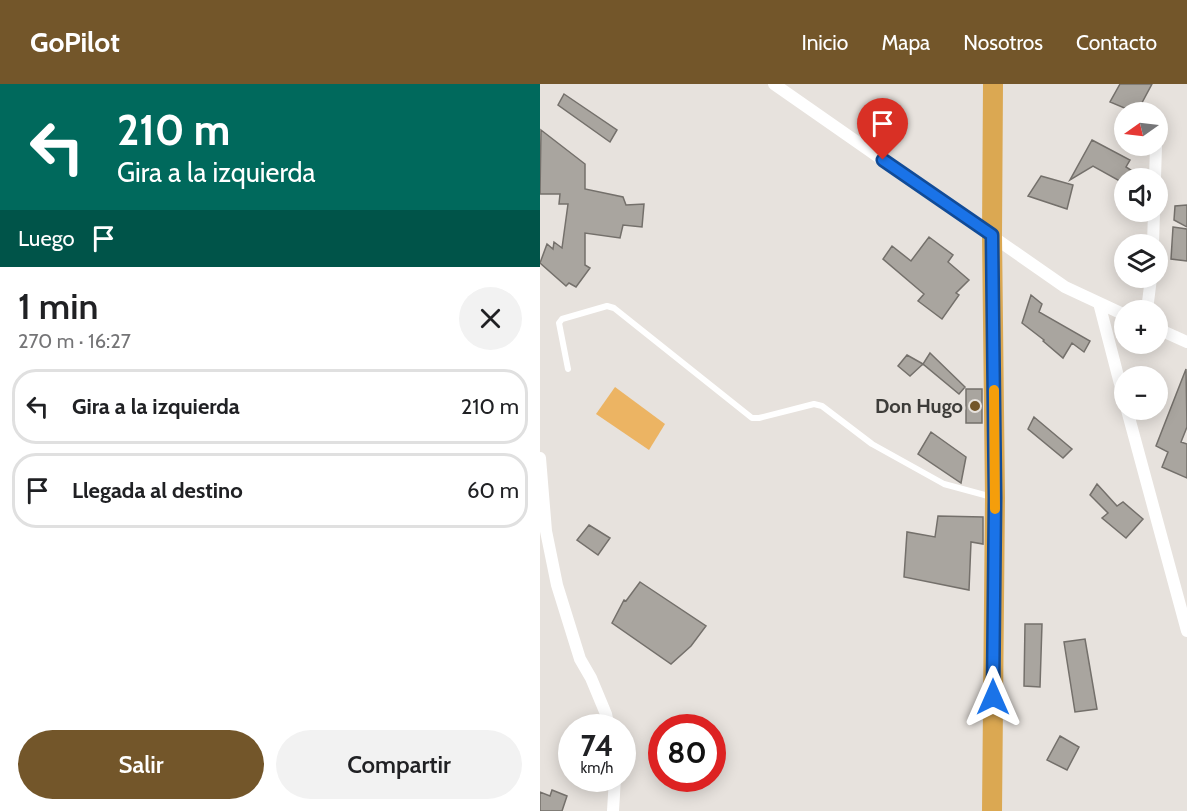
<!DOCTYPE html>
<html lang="es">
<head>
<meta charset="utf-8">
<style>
  body { margin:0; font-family:Cabin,sans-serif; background:#f2f2f2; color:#202124; height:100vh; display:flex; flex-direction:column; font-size:22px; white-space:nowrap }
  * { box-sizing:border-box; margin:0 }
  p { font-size:20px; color:#757577 }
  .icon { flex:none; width:33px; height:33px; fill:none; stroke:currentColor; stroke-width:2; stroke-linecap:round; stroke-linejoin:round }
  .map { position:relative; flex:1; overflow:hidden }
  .drawer { display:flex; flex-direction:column; background:#fff; width:540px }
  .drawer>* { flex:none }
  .hud { background:#00695c; color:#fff; overflow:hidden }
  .needle { width:39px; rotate:256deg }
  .fabs { position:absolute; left:574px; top:18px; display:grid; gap:12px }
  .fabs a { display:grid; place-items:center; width:54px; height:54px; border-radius:50%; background:#fff; box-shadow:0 3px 15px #0003; font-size:30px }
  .speed { position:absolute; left:18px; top:630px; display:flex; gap:12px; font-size:30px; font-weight:700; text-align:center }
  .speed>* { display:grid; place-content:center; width:78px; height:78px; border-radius:50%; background:#fff; box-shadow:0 3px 15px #0003; line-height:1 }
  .speed small { font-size:15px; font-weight:400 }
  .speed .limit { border:9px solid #d22; background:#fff; color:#111 }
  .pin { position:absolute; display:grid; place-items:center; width:51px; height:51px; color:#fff; margin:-62px -26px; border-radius:50% 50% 50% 0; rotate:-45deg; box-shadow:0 0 6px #0007 }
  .pin .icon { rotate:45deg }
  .me { position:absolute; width:66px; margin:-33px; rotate:0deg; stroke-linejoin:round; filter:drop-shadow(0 0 4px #0008) }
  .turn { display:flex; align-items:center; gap:21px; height:126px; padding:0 18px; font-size:27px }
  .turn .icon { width:78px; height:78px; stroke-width:2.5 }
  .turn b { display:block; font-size:42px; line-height:51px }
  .then { display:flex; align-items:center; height:57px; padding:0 18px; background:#0003; gap:12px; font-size:22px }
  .round { display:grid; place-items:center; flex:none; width:63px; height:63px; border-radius:32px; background:#f2f2f2 }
  .headline { display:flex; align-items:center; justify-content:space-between; height:102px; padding:0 18px }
  h1 { font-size:36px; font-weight:600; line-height:45px }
  .button { display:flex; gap:12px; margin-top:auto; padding:12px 18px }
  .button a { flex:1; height:69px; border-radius:36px; background:#73562a; color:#fff; font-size:24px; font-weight:600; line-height:69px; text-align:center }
  .button a+a { background:#f2f2f2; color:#202124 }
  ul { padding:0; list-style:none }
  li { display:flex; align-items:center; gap:18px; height:75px; margin:0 12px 9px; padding:0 6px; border:3px solid #e0e0e0; border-radius:24px }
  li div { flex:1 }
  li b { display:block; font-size:22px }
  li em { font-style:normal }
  header { display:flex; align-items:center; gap:36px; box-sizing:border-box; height:84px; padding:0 30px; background:#73562a; color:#fff }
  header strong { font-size:28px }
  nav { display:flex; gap:33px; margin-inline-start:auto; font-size:21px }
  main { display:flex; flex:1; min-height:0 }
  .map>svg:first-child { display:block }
  .water { fill:#ecb463 }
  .building { fill:#a9a59f; stroke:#74706b; stroke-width:1.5 }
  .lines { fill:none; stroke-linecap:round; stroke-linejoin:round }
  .service { stroke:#fff; stroke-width:6 }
  .minor { stroke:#fff; stroke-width:12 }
  .trunk { stroke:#dba852; stroke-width:20 }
  .route-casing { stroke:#114b97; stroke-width:15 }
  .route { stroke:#1a73e8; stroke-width:10 }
  .slow { stroke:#f59e0b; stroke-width:10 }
  .poi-dot { fill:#73562a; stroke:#e7e2dd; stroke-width:2 }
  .labels { text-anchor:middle; stroke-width:6; stroke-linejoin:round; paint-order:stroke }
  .poi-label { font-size:20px; font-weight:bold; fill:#3d3c39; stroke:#e7e2dd; text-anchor:end }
</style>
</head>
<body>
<header>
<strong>GoPilot</strong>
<nav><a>Inicio</a><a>Mapa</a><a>Nosotros</a><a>Contacto</a></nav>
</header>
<main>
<section class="drawer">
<div class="hud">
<div class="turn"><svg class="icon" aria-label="left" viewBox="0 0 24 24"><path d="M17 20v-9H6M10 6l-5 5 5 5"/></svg><div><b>210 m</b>Gira a la izquierda</div></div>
<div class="then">Luego<svg class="icon" aria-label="arrive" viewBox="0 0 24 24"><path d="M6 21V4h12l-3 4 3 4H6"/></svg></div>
</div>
<div class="headline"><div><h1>1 min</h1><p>270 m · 16:27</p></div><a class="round"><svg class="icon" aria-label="close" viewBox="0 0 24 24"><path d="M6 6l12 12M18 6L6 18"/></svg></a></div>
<ul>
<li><svg class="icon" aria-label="left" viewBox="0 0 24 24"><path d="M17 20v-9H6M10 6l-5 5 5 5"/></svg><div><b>Gira a la izquierda</b></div><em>210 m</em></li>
<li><svg class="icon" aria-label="arrive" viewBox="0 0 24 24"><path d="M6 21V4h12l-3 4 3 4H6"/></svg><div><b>Llegada al destino</b></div><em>60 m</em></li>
</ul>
<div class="button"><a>Salir</a><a>Compartir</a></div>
</section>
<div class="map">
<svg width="647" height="727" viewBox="0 0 647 727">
  <rect width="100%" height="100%" fill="#e7e2dd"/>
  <!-- water -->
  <path class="water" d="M75,303L125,340L109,366L56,330Z"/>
  <!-- building -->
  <path class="building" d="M580,0H612L597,28H594L570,18Z
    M24,10L77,46L70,58L18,21Z
    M1,46L45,80V105L83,113L86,121L104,120L102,143L83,141L80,154L45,149V181L50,184L36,203L29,199L26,202L0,179L7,160L13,165L14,158L22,164L28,120H19L20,110H0Z
    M552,56L590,76L586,83L603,94H585V100L553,82L530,96Z
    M501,92L533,101L527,125L488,112Z
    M647,121V143L634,136L635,122Z
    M633,143L647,145V177L631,175Z
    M389,153L413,171L408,178L429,196L416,209L419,211L402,235L378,217L384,210L343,175L352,162L371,177Z
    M491,211L502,220L499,228L550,257L544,268L532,259L523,274L503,257L504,256L482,239Z
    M390,269L425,303L419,310L383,280Z
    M367,271L383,280L370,292L358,282Z
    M646,285L647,343L641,358L647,360V394L622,383L628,368L616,362Z
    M426,305H442V339H426Z
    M494,333L532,365L523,374L488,345Z
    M391,348L426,373L421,399L378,370Z
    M557,400L577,422L583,418L603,435L586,454L562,434L568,429L550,411Z
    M398,432L443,433V460L431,458L429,506L364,493L367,448L395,453Z
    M49,441L70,454L58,471L37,456Z
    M100,498L166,542L151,562L131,580L72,539L84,516L86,517Z
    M485,540H502L500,603L484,602Z
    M545,555L557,625L535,628L524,558Z
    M520,652L539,663L527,686L507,676Z
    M12,706L27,712L22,727H0V708L10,712Z"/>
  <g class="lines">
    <!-- service -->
    <path class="service" d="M28,285L19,239L22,235L67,222L74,224L212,334H219L274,320L282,322L332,360L404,400L452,413"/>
    <!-- minor -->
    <path class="minor" d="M234,0L525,203L585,231
      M615,94L616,62
      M613,160L614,128
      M559,219L585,319
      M607,226L611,194
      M618,245L647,258
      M587,326L647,547
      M0,374L6,447L17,501L40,575L51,594L66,630L69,644
      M73,727L75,694"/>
    <!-- trunk -->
    <path class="trunk" d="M452,727L455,414L452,151L453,0"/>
  </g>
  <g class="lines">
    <!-- route casing -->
    <g class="route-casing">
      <path id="route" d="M343,76L452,151L455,414L453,613"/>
    </g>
    <!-- route -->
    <use href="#route" class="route"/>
    <!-- slow -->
    <path class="slow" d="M454,306L455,425"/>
  </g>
  <!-- markers -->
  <circle class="poi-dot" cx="435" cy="322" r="6"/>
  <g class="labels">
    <!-- poi labels -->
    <g class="poi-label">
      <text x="423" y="329">Don Hugo</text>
    </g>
  </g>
</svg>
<div class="fabs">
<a><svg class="needle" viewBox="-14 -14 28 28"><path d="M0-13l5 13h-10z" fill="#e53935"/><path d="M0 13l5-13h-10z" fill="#757577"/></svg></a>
<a><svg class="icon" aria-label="sound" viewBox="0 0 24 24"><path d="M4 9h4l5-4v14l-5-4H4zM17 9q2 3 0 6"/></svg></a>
<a><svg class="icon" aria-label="layers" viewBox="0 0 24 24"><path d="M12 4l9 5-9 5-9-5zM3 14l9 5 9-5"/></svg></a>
<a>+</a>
<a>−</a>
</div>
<div class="speed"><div>74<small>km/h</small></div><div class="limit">80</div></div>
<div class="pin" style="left:343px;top:76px;background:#d93025"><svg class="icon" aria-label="arrive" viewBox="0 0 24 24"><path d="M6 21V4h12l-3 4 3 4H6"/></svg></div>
<svg class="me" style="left:453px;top:613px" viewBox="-20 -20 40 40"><path d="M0-17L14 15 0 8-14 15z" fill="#1a73e8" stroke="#fff" stroke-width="4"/></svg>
</div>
</main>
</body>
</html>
